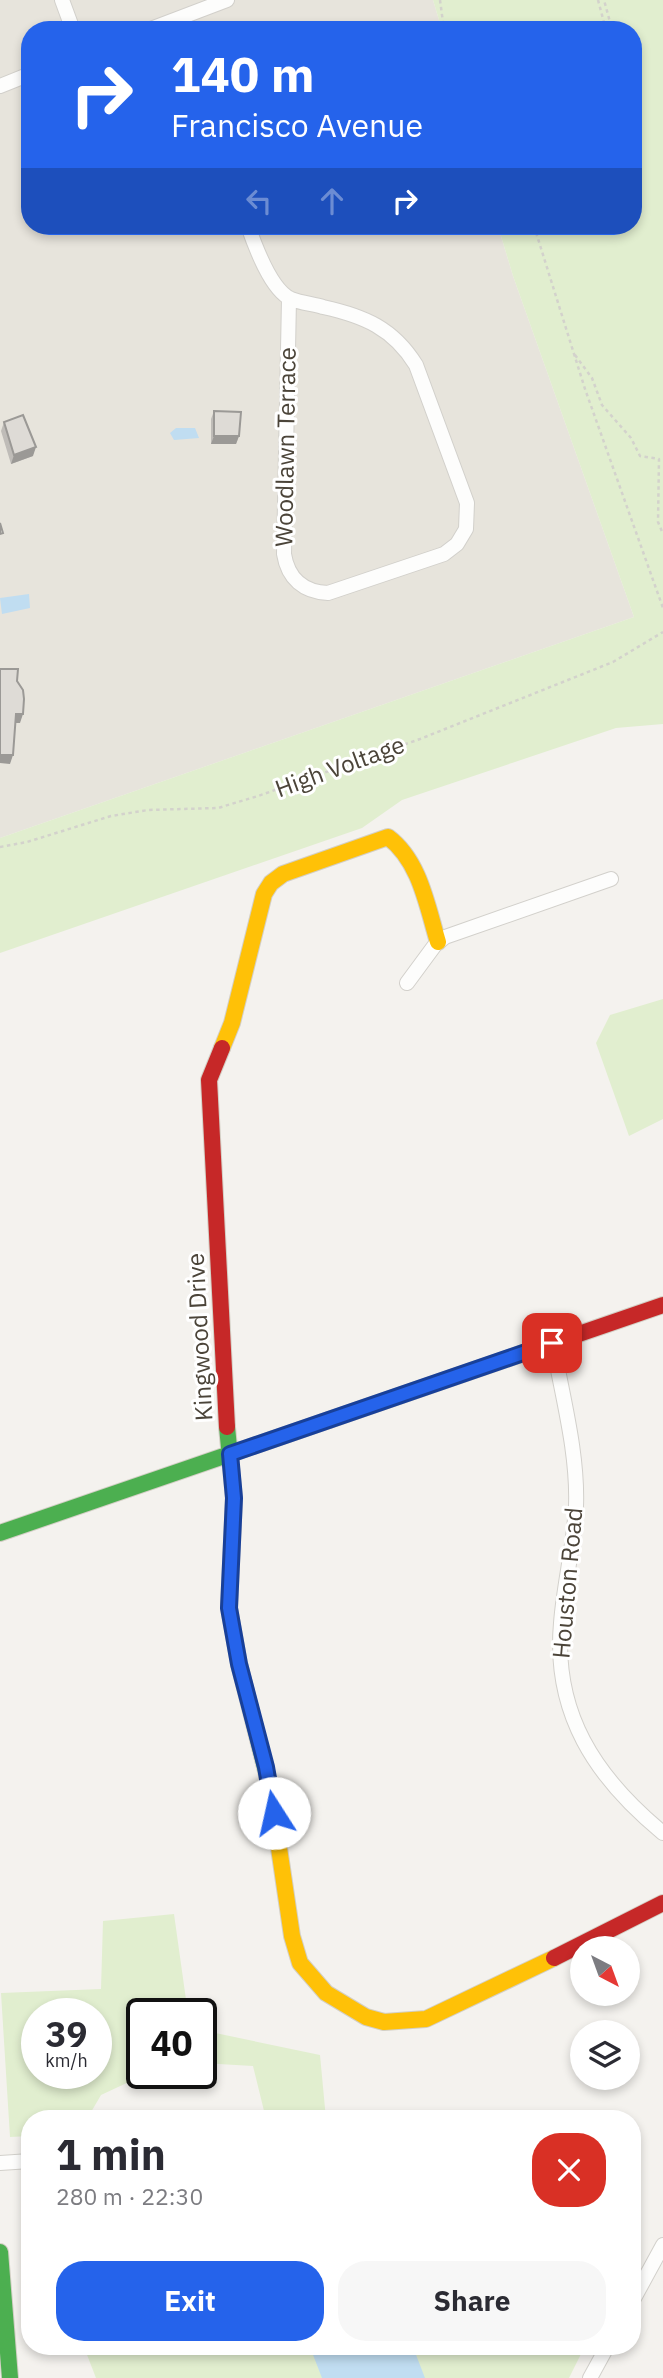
<!DOCTYPE html>
<html lang="en">
<head>
<meta charset="utf-8">
<style>
  body { margin:0; font-family:"IBM Plex Sans",sans-serif; background:#f7f7f7; color:#2b2b33; height:100vh; display:flex; flex-direction:column; font-size:26px; white-space:nowrap }
  * { box-sizing:border-box; margin:0 }
  p { font-size:23px; color:#7c7c81 }
  .icon { flex:none; width:38px; height:38px; fill:none; stroke:currentColor; stroke-width:2; stroke-linecap:round; stroke-linejoin:round }
  .map { position:relative; flex:1; overflow:hidden }
  .side { position:absolute; left:21px; top:2110px; width:620px; height:245px; display:flex; flex-direction:column; background:#fff; border-radius:28px; box-shadow:0 4px 10px #0003 }
  .side>* { flex:none }
  .top-card { position:absolute; left:21px; top:21px; width:621px; height:214px; border-radius:28px; box-shadow:0 4px 10px #0003; background:#2563eb; color:#fff; overflow:hidden }
  .needle { width:46px; rotate:139deg }
  .tools { position:absolute; left:570px; top:1936px; display:grid; gap:14px }
  .tools a { display:grid; place-items:center; width:70px; height:70px; border-radius:50%; background:#fff; box-shadow:0 4px 10px #0003; font-size:35px }
  .speed { position:absolute; left:21px; top:1998px; display:flex; gap:14px; font-size:35px; font-weight:700; text-align:center }
  .speed>* { display:grid; place-content:center; width:91px; height:91px; border-radius:50%; background:#fff; box-shadow:0 4px 10px #0003; line-height:1 }
  .speed small { font-size:18px; font-weight:400 }
  .speed .limit { border:4px solid #111; border-radius:10px; background:#fff; color:#111 }
  .pin { position:absolute; display:grid; place-items:center; width:60px; height:60px; color:#fff; margin:-30px; border-radius:14px; box-shadow:0 4px 10px #0006 }
  .me { position:absolute; width:77px; margin:-38px; rotate:350deg; stroke-linejoin:round; filter:drop-shadow(0 0 5px #0008) }
  .turn { display:flex; align-items:center; gap:24px; height:147px; padding:0 35px; font-size:32px }
  .turn .icon { width:91px; height:91px; stroke-width:2.5 }
  .turn b { display:block; font-size:49px; line-height:60px }
  .lanes { display:flex; align-items:center; height:66px; padding:0 35px; background:#0003; justify-content:center; gap:35px; direction:ltr }
  .lanes .off { opacity:.35 }
  .round { display:grid; place-items:center; flex:none; width:74px; height:74px; border-radius:28px; background:#f7f7f7 }
  .head { display:flex; align-items:center; justify-content:space-between; height:119px; padding:0 35px }
  h1 { font-size:42px; font-weight:700; line-height:52px }
  .action { display:flex; gap:14px; margin-top:auto; padding:14px 35px }
  .action a { flex:1; height:80px; border-radius:28px; background:#2563eb; color:#fff; font-size:28px; font-weight:700; line-height:80px; text-align:center }
  .action a+a { background:#f7f7f7; color:#2b2b33 }
  .map>svg:first-child { display:block }
  .residential { fill:#e7e4dc }
  .green { fill:#e1eecf; fill-rule:evenodd }
  .water { fill:#c0ddf1 }
  .lines { fill:none; stroke-linecap:round; stroke-linejoin:round }
  .street-casing { stroke:#d2d0cb; stroke-width:16 }
  .fast-casing { stroke:#d3cfc5; stroke-width:18 }
  .slow-casing { stroke:#d3cfc5; stroke-width:18 }
  .jam-casing { stroke:#d3cfc5; stroke-width:18 }
  .path { stroke:#d3d2cc; stroke-width:2.5; stroke-dasharray:3.5 3.5; stroke-linecap:butt }
  .street { stroke:#fdfdfc; stroke-width:14 }
  .fast { stroke:#4caf50; stroke-width:16 }
  .slow { stroke:#ffc107; stroke-width:16 }
  .jam { stroke:#c62828; stroke-width:16 }
  .wall { fill:#bfbcb8 }
  .shaded-wall { fill:#9b9996 }
  .building { fill:#dedbd6; stroke:#9b9996; stroke-width:2 }
  .route-casing { stroke:#184099; stroke-width:18 }
  .route { stroke:#2563eb; stroke-width:12 }
  .labels { text-anchor:middle; stroke-width:6; stroke-linejoin:round; paint-order:stroke }
  .street-label { font-size:24px; fill:#4b4439; stroke:#fff }
</style>
</head>
<body>
<div class="map">
<svg width="663" height="2378" viewBox="0 0 663 2378">
  <rect width="100%" height="100%" fill="#f4f2ee"/>
  <!-- residential -->
  <path class="residential" d="M0,0H433L442,30H30V226H498L513,276L634,617L0,838Z"/>
  <!-- green -->
  <path class="green" d="M433,0H663V724L616,728L402,800L362,828L0,953V838L634,617L513,276L498,226H634V30H442Z
    M663,999V1119L629,1136L596,1043L610,1015Z
    M174,1914L188,2014H142V2074H146L101,2095L87,2119H30V2136L10,2137L1,1993L101,1989L103,1921ZM96,2014V2074H37V2014Z
    M201,2030L320,2055L326,2119H266L253,2066L201,2063Z
    M84,2347H576L582,2352L569,2378H96Z"/>
  <!-- water -->
  <path class="water" d="M176,428H195L199,438L174,440L170,433Z
    M29,594L30,608L2,614L0,598Z
    M310,2347H413L425,2378H322Z"/>
  <g class="lines">
    <!-- street casing -->
    <g class="street-casing">
      <path id="street" d="M62,0L73,30
        M148,30L227,0
        M0,86L30,74
        M248,226C255,246 271,290 291,299C301,303 313,304 323,307C364,316 393,328 416,365L467,503L466,529L457,544L444,554L328,593C304,592 288,579 284,554L289,299
        M407,983L435,945L445,937L611,879
        M553,1343C562,1396 578,1452 576,1506C574,1546 564,1584 561,1623C553,1713 595,1777 663,1833
        M0,2163L30,2161
        M632,2302L663,2245
        M590,2378L607,2347"/>
    </g>
    <!-- fast casing -->
    <g class="fast-casing">
      <path id="fast" d="M227,1427L234,1498L229,1608L239,1664L270,1787
        M0,1533L329,1420
        M0,2252L10,2378"/>
    </g>
    <!-- slow casing -->
    <g class="slow-casing">
      <path id="slow" d="M222,1048L232,1023L264,894L271,883L283,874L388,837C420,861 427,906 438,942
        M270,1787L292,1936L300,1963L326,1993L366,2017L384,2022L426,2019L554,1958"/>
    </g>
    <!-- jam casing -->
    <g class="jam-casing">
      <path id="jam" d="M222,1048L209,1080L227,1427
        M329,1420L663,1305
        M554,1958L663,1903"/>
    </g>
    <!-- path -->
    <path class="path" d="M440,0L444,30
      M598,0L606,30
      M602,30L610,22L604,0
      M534,226L585,389L663,608
      M575,355L592,378L602,405L631,438L640,456L659,459L658,522L663,534
      M0,847L27,842L111,816L148,810L218,808L258,796L420,739L613,662L663,632"/>
    <!-- street -->
    <use href="#street" class="street"/>
    <!-- fast -->
    <use href="#fast" class="fast"/>
    <!-- slow -->
    <use href="#slow" class="slow"/>
    <!-- jam -->
    <use href="#jam" class="jam"/>
  </g>
  <!-- wall -->
  <path class="wall" d="M214,411L239,436L236,444H211V419Z
    M4,422L33,456L11,464L1,431Z"/>
  <!-- shaded-wall -->
  <path class="shaded-wall" d="M214,436H239L236,444H211Z
    M36,447L33,456L11,464L14,455Z
    M16,714H23L20,723H13Z
    M0,755H13L10,764L0,763Z"/>
  <!-- building -->
  <path class="building" d="M214,411L241,412L239,436H214Z
    M23,415L36,447L14,455L4,422Z
    M0,523L3,533L0,534Z
    M0,669H18L17,681L23,690L24,699L23,714H16L13,755H0Z"/>
  <g class="lines">
    <!-- route casing -->
    <g class="route-casing">
      <path id="route" d="M274,1813L266,1767L239,1664L229,1608L234,1498L230,1454L552,1343"/>
    </g>
    <!-- route -->
    <use href="#route" class="route"/>
  </g>
  <g class="labels">
    <!-- street labels -->
    <g class="street-label">
      <text transform="translate(286 447) rotate(-89)" y="8">Woodlawn Terrace</text>
      <text transform="translate(340 767) rotate(-20)" y="8">High Voltage</text>
      <text transform="translate(200 1337) rotate(-93)" y="8">Kingwood Drive</text>
      <text transform="translate(568 1583) rotate(-85)" y="8">Houston Road</text>
    </g>
  </g>
</svg>
<div class="tools">
<a><svg class="needle" viewBox="-14 -14 28 28"><path d="M0-13l5 13h-10z" fill="#e53935"/><path d="M0 13l5-13h-10z" fill="#7c7c81"/></svg></a>
<a><svg class="icon" aria-label="layers" viewBox="0 0 24 24"><path d="M12 4l9 5-9 5-9-5zM3 14l9 5 9-5"/></svg></a>
</div>
<div class="speed"><div>39<small>km/h</small></div><div class="limit">40</div></div>
<div class="pin" style="left:552px;top:1343px;background:#d93025"><svg class="icon" aria-label="arrive" viewBox="0 0 24 24"><path d="M6 21V4h12l-3 4 3 4H6"/></svg></div>
<svg class="me" style="left:274px;top:1813px" viewBox="-20 -20 40 40"><circle r="19" fill="#fff"/><path d="M0-13L10 11 0 6-10 11z" fill="#2563eb"/></svg>
<div class="top-card">
<div class="turn"><svg class="icon" aria-label="right" viewBox="0 0 24 24"><path d="M7 20v-9h11M14 6l5 5-5 5"/></svg><div><b>140 m</b>Francisco Avenue</div></div>
<div class="lanes"><svg class="icon off" aria-label="left" viewBox="0 0 24 24"><path d="M17 20v-9H6M10 6l-5 5 5 5"/></svg><svg class="icon off" aria-label="ahead" viewBox="0 0 24 24"><path d="M12 20V5M6 11l6-6 6 6"/></svg><svg class="icon" aria-label="right" viewBox="0 0 24 24"><path d="M7 20v-9h11M14 6l5 5-5 5"/></svg></div>
</div>
<section class="side">
<div class="head"><div><h1>1 min</h1><p>280 m · 22:30</p></div><a class="round" style="background:#d93025;color:#fff"><svg class="icon" aria-label="close" viewBox="0 0 24 24"><path d="M6 6l12 12M18 6L6 18"/></svg></a></div>
<div class="action"><a>Exit</a><a>Share</a></div>
</section>
</div>
</body>
</html>
